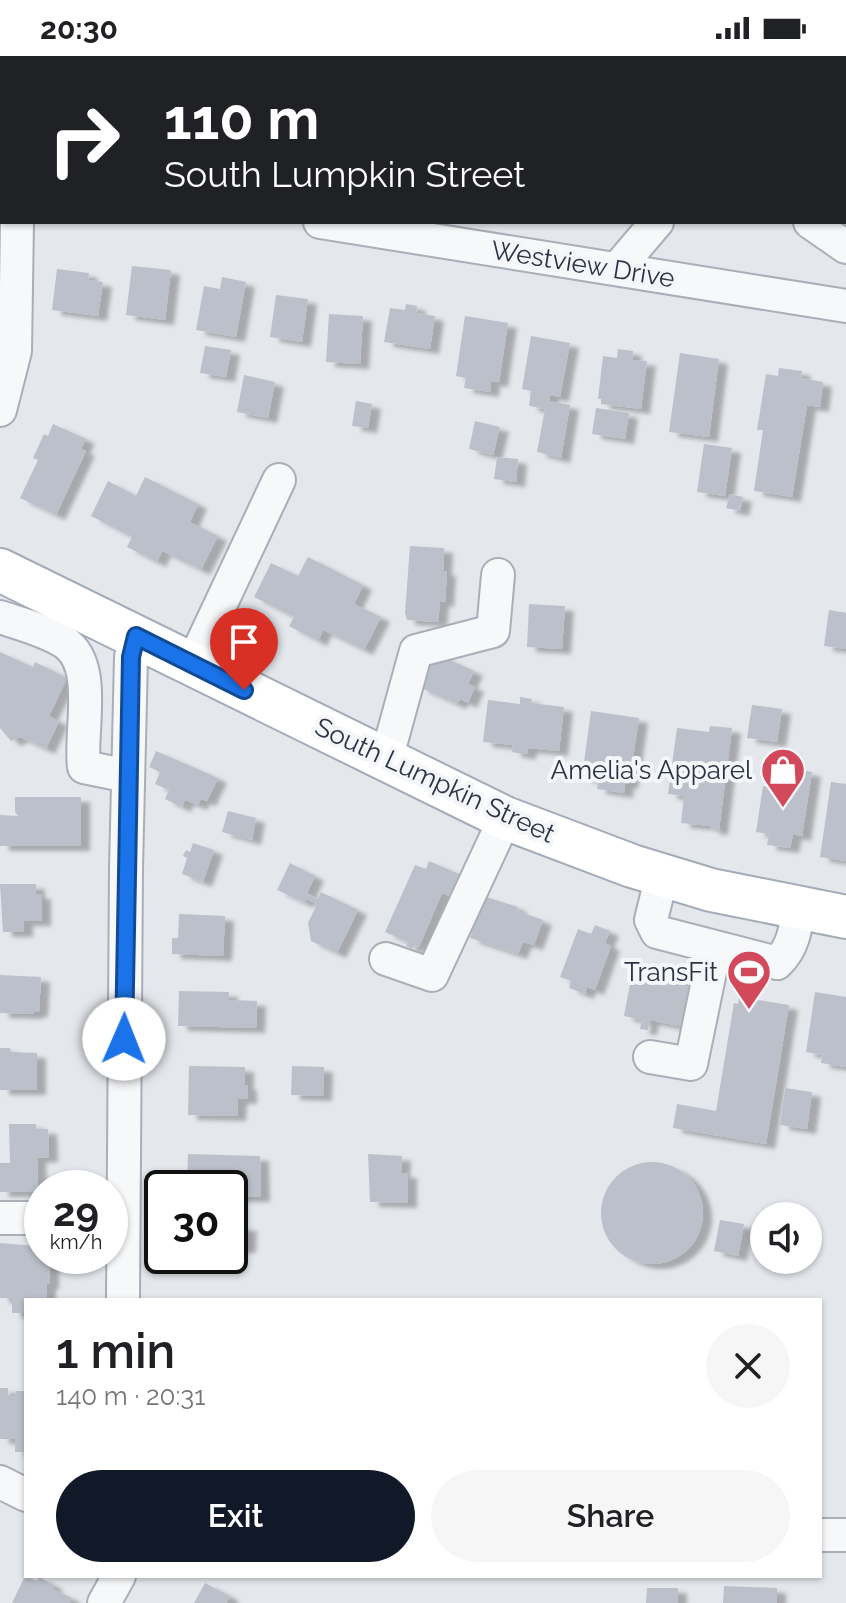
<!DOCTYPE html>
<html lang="en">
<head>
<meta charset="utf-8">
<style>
  body { margin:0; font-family:Raleway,sans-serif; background:#f6f6f6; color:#202124; height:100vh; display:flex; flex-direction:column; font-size:30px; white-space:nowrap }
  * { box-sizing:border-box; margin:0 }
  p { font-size:26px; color:#757577 }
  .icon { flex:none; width:44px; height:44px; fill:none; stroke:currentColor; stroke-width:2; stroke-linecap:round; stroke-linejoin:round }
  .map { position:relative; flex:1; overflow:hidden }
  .panel { position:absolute; left:24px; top:1242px; width:798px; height:280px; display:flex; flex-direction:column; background:#fff; border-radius:0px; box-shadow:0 2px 6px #0004 }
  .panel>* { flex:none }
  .banner { position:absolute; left:0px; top:0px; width:846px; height:168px; box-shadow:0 2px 6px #0004; background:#202124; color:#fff; overflow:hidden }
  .controls { position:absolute; left:750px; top:1146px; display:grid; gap:16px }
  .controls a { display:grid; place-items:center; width:72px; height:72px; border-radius:50%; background:#fff; box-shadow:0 2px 6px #0004; font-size:40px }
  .speed { position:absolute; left:24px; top:1114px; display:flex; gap:16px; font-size:40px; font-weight:700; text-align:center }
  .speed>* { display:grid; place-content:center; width:104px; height:104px; border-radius:50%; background:#fff; box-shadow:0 2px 6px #0004; line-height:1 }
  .speed small { font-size:20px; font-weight:400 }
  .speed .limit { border:4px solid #111; border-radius:12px; background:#fff; color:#111 }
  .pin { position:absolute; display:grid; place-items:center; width:68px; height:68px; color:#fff; margin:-82px -34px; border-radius:50% 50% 50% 0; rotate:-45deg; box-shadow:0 0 8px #0007 }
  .pin .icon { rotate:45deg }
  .me { position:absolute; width:88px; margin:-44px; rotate:1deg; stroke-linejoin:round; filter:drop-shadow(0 0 6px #0008) }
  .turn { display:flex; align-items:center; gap:28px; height:168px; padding:0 32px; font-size:36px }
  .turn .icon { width:104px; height:104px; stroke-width:2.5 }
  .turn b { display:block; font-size:56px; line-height:68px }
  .round { display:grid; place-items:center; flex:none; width:84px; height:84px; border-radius:42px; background:#f6f6f6 }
  .headline { display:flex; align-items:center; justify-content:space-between; height:136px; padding:0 32px }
  h1 { font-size:48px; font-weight:600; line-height:60px }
  .action { display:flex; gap:16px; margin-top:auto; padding:16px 32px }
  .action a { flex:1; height:92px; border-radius:48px; background:#111827; color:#fff; font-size:32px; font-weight:600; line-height:92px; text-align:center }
  .action a+a { background:#f6f6f6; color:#202124 }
  .status { display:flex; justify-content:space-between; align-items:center; height:56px; padding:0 40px; background:#fff; direction:ltr }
  .status svg { height:22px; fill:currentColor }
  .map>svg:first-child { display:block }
  .building { fill:#bbc0ca; filter:url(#shadow) }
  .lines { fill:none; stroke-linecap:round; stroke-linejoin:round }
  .minor-casing { stroke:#a9aeb7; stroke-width:36 }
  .major-casing { stroke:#a3abb8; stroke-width:46 }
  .minor { stroke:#f7f8fa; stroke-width:32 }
  .major { stroke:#fff; stroke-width:42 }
  .route-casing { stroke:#114b97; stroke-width:20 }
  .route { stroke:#1a73e8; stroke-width:14 }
  .labels { text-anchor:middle; stroke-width:8; stroke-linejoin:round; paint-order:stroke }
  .street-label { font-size:26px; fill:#2b3445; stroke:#f4f6f9 }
  .poi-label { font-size:26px; fill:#2b3445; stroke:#f4f6f9; text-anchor:end }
</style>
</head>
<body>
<div class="status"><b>20:30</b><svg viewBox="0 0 49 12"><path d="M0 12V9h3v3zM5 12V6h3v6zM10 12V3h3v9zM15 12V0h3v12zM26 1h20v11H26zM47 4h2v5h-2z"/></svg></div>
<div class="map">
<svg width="846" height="1547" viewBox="0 0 846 1547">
  <defs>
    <filter id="shadow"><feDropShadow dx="9" dy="5" stdDeviation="2" flood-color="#0004"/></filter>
  </defs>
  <rect width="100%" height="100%" fill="#e4e7ec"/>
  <!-- building -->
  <path class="building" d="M132,210L171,214L165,264L126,259Z
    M57,213L89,217L88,224L103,226L98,260L52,254Z
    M222,221L246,226L236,281L196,274L204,230L220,233Z
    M276,239L308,243L302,286L270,281Z
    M406,248L417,250L416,257L435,260L430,293L384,286L390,252L405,254Z
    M329,258L363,260L360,308L326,306Z
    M465,260L508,267L499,326L491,325L490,336L464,332L466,322L456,320Z
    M531,280L570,287L560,341L550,339L549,345L570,349L561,402L537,396L545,353L529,350L531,335L522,333Z
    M205,290L231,294L226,321L200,317Z
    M618,293L633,295L632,304L647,305L641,353L601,348V343H598L603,300L617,302Z
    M680,297L719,303L709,381L669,376Z
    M779,312L802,315L801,322L823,326L820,351L807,349L792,441L754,435L763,374H757L766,318L778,320Z
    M244,319L275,326L268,362L237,356Z
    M356,345L372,348L368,372L352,370Z
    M596,352L629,357L625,383L592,378Z
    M475,365L500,371L493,399L469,393Z
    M53,368L86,383L81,393L86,395L56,459L20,442L38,404L33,402L44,378L48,380Z
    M704,388L732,392L725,440L697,436Z
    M497,401L518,403L516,426L494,423Z
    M145,421L198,448L190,466L218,480L201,514L162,495L157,506L127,491L132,481L91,460L108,425L136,440Z
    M730,438L743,441L740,455L726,452Z
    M410,490L444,492L443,515H447L445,546L440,545L438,566L407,564L405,557Z
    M308,501L363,529L354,548L381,561L364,594L323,574L318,585L289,570L294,561L254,541L271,507L298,520Z
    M529,548L565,550L562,593L527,591Z
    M829,554L846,557V593L824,590Z
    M0,596L33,611L35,606L67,622L49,660L59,665L46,693L20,681L11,685L0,672Z
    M435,597L474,615L468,628L475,631L468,647L460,643L457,648L419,631Z
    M520,641L532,643L531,647L564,651L559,695L528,692L527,698H523L512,696L513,689L483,686L488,644L520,648Z
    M752,649L782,653L777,686L747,682Z
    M591,655L639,662L629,728L625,727L624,737L597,733L598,723L582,721Z
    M710,670L732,672L719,774L710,773L711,770L681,767L684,740L668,738L677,672L709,676Z
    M156,695L218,722L207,745L201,743L198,749L185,744L182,751L165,743L169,734L155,728L160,716L149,711Z
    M785,711L812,716L802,780L793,778L790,792L767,789L769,778L756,776L763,730L768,731L770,722L783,724Z
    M831,726L846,728V805L820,801Z
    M15,741H81V790H0V759L18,760L15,756Z
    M228,755L256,762L252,784L222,776Z
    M193,787L214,794L203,826L182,818L187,802L183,800L186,794L190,796Z
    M429,805L459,818L449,840L442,837L419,891L414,889L413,893L406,890L408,886L385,876L415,809L426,813Z
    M290,807L315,820L307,837L318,843L321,836L358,854L337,897L311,885L308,867L317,848L306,843L305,847L277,834Z
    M0,828H36V838H42V865H24V876H3Z
    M483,840L518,851L517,855L543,864L534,889L523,886L518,898L470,882Z
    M179,858L225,860L223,900L172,898V882H178Z
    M595,869L610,875L605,887L611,890L595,934L587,931L585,938L569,932L571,925L560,921L578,873L591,878Z
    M634,907L680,917L678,925L693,928L684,971L650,964L648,974L640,973L642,964L624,960Z
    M0,919L41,921L39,956H34V958L0,957Z
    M179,935L229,936V944L257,945L256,972L178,970Z
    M815,936L846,941V1011L821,1007L822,999L806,996Z
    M739,941L789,949L766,1088L673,1072L677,1048L716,1055L734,947L738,948Z
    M0,992H10L11,996L37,997V1034H0Z
    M189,1010L245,1011V1029L248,1030V1043H238L237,1060L188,1059Z
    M292,1010L324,1011L323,1040L291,1039Z
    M785,1032L812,1036L807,1073L780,1069Z
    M9,1068H36V1073H48L49,1101L37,1102L38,1136H0V1107H10Z
    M188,1098L260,1100L261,1141H235V1144L230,1143V1132H198V1125H187Z
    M368,1098L402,1100L401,1117H408V1147L370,1146Z
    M601 1157a51 51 0 1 1 102 0a51 51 0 1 1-102 0Z
    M720,1164L744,1168L738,1200L714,1195Z
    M230,1169L248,1170L247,1192H230Z
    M0,1187L36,1190V1194H42V1200L50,1203V1228H47V1242L26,1244V1257H12V1242H0Z
    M0,1332H8V1340H16V1335H26V1396H15V1383H0Z
    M25,1520L37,1525L39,1521L54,1529L52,1533L72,1542L69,1547H12Z
    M205,1527L230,1540L226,1547H194Z
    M724,1530L777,1532V1547H723Z
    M647,1532H678V1547H646Z"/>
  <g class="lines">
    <!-- minor casing -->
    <g class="minor-casing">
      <path id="minor" d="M677,0L678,2
        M0,93L2,97
        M320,166L846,250
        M810,166L846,191
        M617,213L657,166
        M0,354L15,295L17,166
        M0,561C21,568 45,574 64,586C99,608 79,677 84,711L128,720
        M192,609L279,424
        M386,704L416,595L493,575L498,519
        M662,819L651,864L657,876L777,907C793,892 796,873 798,852
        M386,903L432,919L505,762
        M650,1001L691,1008L715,891
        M0,1162H42
        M123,1244L126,813L131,601L136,580
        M0,1426L26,1439
        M820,1479H846
        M104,1547L119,1520"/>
    </g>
    <!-- major casing -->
    <g class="major-casing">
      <path id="major" d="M0,514L505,762L632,810L711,834L846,861"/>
    </g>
    <!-- minor -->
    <use href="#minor" class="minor"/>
    <!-- major -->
    <use href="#major" class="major"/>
  </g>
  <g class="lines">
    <!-- route casing -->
    <g class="route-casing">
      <path id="route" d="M124,983L131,601L136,580L244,634"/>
    </g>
    <!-- route -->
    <use href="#route" class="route"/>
  </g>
  <!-- icons -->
  <defs>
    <g id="shop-pin" transform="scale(2.3)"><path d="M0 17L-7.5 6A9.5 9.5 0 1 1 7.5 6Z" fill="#d1495b" stroke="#f4f6f9"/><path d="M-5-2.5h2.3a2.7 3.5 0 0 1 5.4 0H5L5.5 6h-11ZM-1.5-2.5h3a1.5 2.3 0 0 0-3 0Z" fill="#fff"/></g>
    <g id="stadium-pin" transform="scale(2.3)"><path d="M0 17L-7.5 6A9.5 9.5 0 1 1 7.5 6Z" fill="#d1495b" stroke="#f4f6f9"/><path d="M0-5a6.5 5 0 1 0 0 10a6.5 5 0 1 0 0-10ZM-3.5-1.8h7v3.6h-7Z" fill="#fff"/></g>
  </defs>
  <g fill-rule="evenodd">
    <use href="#shop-pin" x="783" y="714"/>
    <use href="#stadium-pin" x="749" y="916"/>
  </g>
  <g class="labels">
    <!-- street labels -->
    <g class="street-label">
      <text transform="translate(583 208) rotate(9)" y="9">Westview Drive</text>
      <text transform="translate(435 724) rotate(25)" y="9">South Lumpkin Street</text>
    </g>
    <!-- poi labels -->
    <g class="poi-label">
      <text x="752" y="723">Amelia's Apparel</text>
      <text x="718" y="925">TransFit</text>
    </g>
  </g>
</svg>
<div class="controls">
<a><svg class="icon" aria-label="sound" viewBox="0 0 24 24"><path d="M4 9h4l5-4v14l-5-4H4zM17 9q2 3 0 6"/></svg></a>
</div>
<div class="speed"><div>29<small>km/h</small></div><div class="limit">30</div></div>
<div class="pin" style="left:244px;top:634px;background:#d93025"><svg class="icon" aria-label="arrive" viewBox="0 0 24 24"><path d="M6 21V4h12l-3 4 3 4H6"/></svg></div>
<svg class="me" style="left:124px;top:983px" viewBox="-20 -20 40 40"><circle r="19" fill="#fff"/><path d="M0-13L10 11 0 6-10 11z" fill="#1a73e8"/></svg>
<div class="banner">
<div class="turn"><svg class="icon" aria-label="right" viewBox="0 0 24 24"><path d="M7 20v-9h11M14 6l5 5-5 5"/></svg><div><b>110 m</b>South Lumpkin Street</div></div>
</div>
<section class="panel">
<div class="headline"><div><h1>1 min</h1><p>140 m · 20:31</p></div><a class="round"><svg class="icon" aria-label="close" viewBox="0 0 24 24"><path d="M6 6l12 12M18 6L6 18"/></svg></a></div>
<div class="action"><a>Exit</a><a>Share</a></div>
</section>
</div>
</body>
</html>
